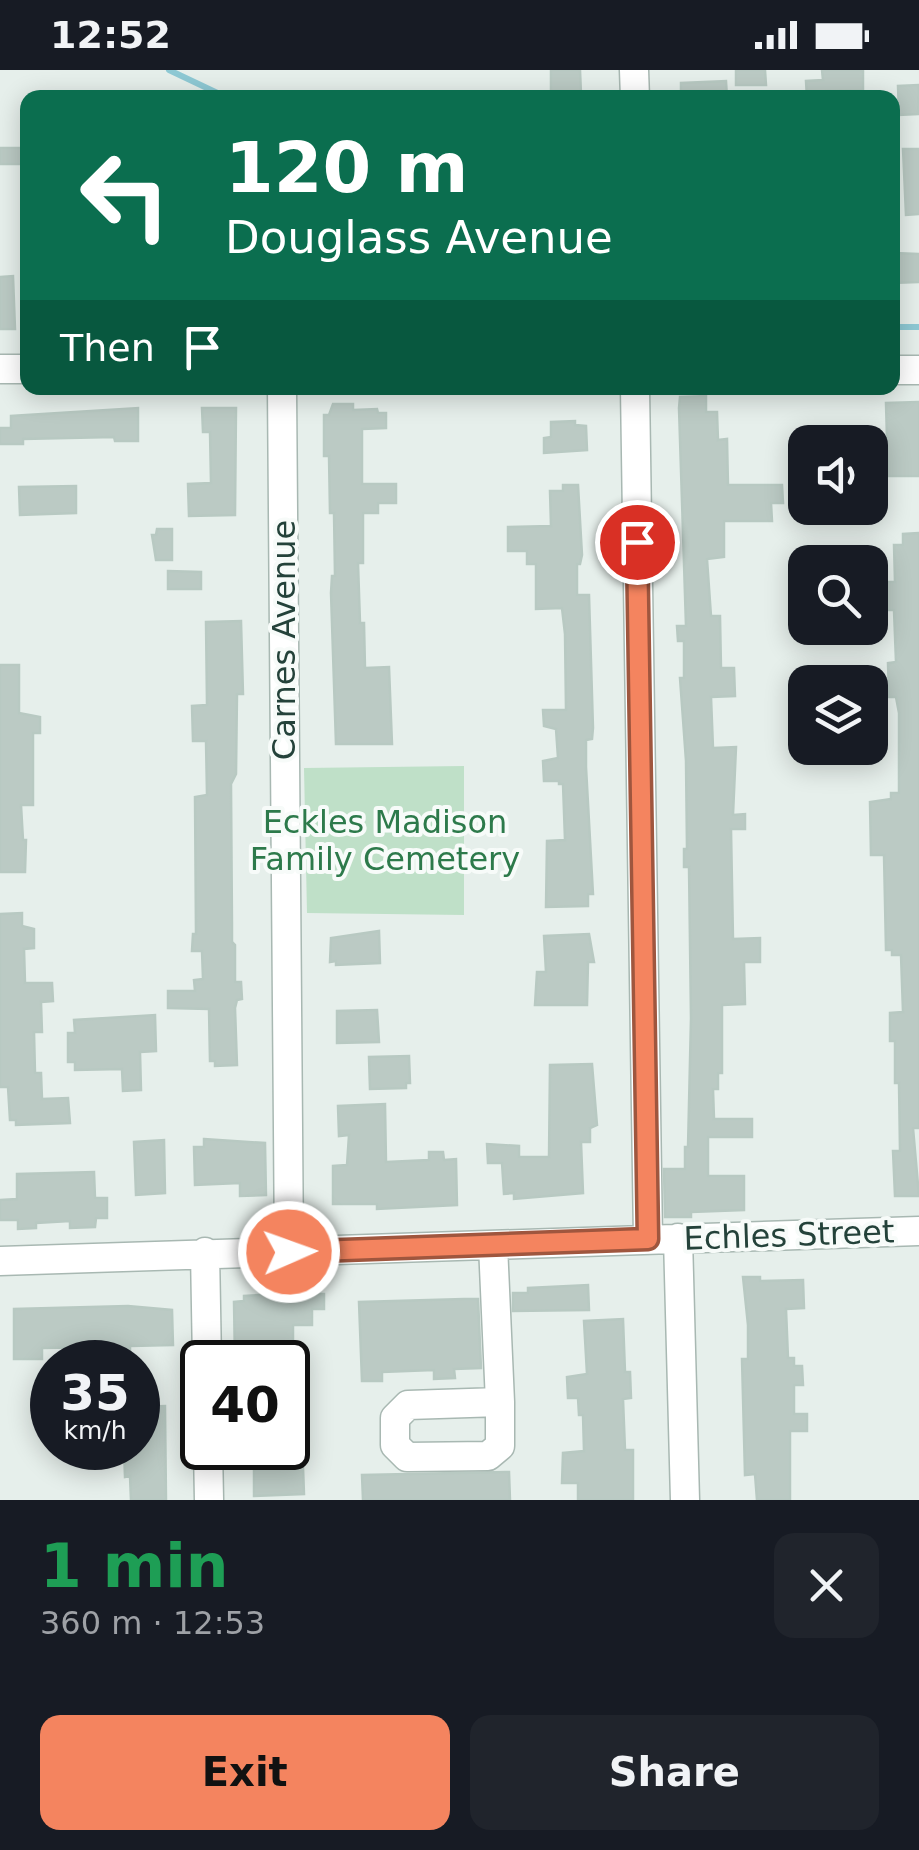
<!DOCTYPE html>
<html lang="en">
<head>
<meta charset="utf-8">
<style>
  body { margin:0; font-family:"DejaVu Sans",sans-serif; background:#20242c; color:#f1f3f6; height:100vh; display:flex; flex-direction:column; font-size:38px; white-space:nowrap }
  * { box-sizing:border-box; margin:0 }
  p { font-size:32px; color:#9ea1a6 }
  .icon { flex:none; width:55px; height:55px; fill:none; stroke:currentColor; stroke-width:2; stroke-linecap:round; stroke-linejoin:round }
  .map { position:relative; height:1430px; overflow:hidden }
  .details { display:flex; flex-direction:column; background:#171b24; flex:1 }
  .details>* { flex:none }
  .hud { position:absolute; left:20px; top:20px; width:880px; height:305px; border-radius:20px; box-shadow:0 5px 25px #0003; background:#0b6e4f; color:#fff; overflow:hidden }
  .buttons { position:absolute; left:788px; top:355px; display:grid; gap:20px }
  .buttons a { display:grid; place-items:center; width:100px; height:100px; border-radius:20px; background:#171b24; box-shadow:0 5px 25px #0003; font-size:50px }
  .speed { position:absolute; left:30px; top:1270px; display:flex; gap:20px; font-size:50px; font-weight:700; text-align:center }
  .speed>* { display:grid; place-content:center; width:130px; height:130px; border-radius:50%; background:#171b24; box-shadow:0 5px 25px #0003; line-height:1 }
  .speed small { font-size:25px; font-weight:400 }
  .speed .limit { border:5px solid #111; border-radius:15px; background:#fff; color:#111 }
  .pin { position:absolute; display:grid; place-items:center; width:85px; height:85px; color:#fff; margin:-42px; border:5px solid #fff; border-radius:50%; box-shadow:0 2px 10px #0007 }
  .me { position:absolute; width:110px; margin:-55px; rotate:88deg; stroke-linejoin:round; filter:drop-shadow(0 0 8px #0008) }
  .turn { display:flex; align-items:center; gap:35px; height:210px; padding:0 40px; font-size:45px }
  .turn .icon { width:130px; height:130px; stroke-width:2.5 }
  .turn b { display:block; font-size:70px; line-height:85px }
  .then { display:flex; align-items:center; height:95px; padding:0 40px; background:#0003; gap:20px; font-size:38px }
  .round { display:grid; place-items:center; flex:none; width:105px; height:105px; border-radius:20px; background:#20242c }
  .headline { display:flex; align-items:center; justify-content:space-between; height:170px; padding:0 40px }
  h1 { font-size:60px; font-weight:700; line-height:75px; color:#1e9e55 }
  .primary-button { display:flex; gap:20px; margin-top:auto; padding:20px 40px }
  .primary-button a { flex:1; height:115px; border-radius:20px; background:#f4845f; color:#111; font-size:40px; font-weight:700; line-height:115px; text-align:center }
  .primary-button a+a { background:#20242c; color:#f1f3f6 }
  .status { display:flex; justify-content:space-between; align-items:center; height:70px; padding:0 50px; background:#171b24; direction:ltr }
  .status svg { height:28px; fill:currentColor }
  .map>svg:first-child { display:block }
  .green { fill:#bfe0c8 }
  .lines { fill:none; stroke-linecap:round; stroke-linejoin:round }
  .stream { stroke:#8ec9d4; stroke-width:6 }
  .building { fill:#bbcac4; stroke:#b8c9c2; stroke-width:2.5 }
  .minor-casing { stroke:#a8b8b2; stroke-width:31 }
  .minor { stroke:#fff; stroke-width:28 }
  .route-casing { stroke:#9f563e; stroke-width:25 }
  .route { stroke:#f4845f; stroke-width:18 }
  .labels { text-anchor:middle; stroke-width:8; stroke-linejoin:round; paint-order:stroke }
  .street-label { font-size:32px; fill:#24423a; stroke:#f7fbf9 }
  .park-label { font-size:32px; fill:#2d7a4b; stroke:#f7fbf9 }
</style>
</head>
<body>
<div class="status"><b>12:52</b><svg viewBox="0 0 49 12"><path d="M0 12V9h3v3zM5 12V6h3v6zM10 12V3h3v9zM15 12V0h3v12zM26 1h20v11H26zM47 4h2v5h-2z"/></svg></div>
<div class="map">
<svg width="919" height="1430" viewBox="0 0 919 1430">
  <rect width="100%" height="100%" fill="#e6efeb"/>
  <!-- green -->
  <path class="green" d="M464,696V845L307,843L304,698Z"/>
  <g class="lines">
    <!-- stream -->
    <path class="stream" d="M169,0L228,28
      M892,257H919"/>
  </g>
  <!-- building -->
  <path class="building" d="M551,0H580L581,24L562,25V21H551Z
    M736,0H765L766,15H736Z
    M822,0H863V20L826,21V28H807L806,11L823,10Z
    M726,11L727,28H681V13Z
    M919,15L918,44L899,45L898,16Z
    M0,78H22L23,94H0Z
    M903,79H919V144L906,145Z
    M894,183L919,184V212L892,213Z
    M13,206L15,259H0V207Z
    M706,326V342H717L718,370L727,369L728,415H782L783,433H771L772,451H724V487L707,489L711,546H720L721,598H734L735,626L711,627L713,678L736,677L733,745L745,744V759H731L733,869L760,868V892H744L745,934L722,935V1003H718V1019H713L714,1049H752V1067H708V1106H744V1140L691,1142V1147H665L664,1099H685V1077H688L691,948L689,797H684V779H687L686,691L680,608H684V571H678L677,556H686L679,338L680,327Z
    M919,332V406H888L886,333Z
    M333,334H353V340L377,339L378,343H386V358L362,359V414H396V433H378V443H363V493H358L360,553H364L365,598L389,597L392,674H336L331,523L332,506H335L334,443H330L329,386H324V345H329Z
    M138,338V371H115L114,367L23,369V374H0V358H11V346Z
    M202,338H236L235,445L189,446L188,414L211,413L210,362H203Z
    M575,351V355L586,356L587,380L544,383V368L551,367V352Z
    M563,415H578L582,485L580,494H577V525H589L593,658L592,669L586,670V697L593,824H588V836L546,837L547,771L565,770L563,714H559V711H544L543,691L558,688L556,659L544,656L543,640H566L565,564L562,538L536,539V494H527V481H508V457L551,456L550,421H563Z
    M76,416V443L20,445L19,417Z
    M157,459H172V490H156L152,465H156Z
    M919,463V1058H913L919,1126H895L893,1081H900L899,1013H895V971H890V943L903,942L901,885H892V880H886L884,785H871L870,732L891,729V723H899V643L896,627H889L888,593L896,592L894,540H886V512H895L894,475H903V464Z
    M168,501L201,502V519H168Z
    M241,551L243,624H237L236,704L231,714L232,856V872L235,875V912H241L242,929L237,930L235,938L237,995L215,996V991H210L209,939L168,938V921H195L194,910L203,909L202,881H192L193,864H196L195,727L207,725L206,671H193L192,636L207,635L206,552Z
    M0,595H19V643L40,647V663H33V735H21L23,770H26L25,802H0Z
    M22,843V856L34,859V878L24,879L25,913H52L53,931L41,932L42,962H34L35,1003H41L42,1029L68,1028L70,1053L16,1055V1050H10L8,1017H0V844Z
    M379,861L380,893L336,895V891L330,892L331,868Z
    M589,864L594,892H588L587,935H535L537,902H546L544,866Z
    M377,940L379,972L337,973V941Z
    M155,945L156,981L140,982L141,1020L123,1021L122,999L75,1000V992H68V963H75L74,950Z
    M409,986L410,1013H406V1018L370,1019L369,987Z
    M592,994L597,1055L590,1058V1072H581L583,1123L514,1129V1123L504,1124L502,1093H488L487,1074L519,1076V1087H549L550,995Z
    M385,1034L386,1092L429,1090V1082H443L444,1090L456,1089L457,1135L377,1139V1134H333V1096L347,1095L349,1065L339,1066L338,1036Z
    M204,1069L265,1073L266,1125L240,1126V1113L195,1115L194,1077H204Z
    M164,1070L165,1123L136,1125L134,1072Z
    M94,1102L95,1128H107V1148H96L95,1157L70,1158V1151L36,1153V1158L18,1159V1150H0V1130L17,1129V1104Z
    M743,1207H760V1211L803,1210L804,1238L786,1239L788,1288H794V1296H802L803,1315H794V1344H807V1361H790V1430H757L755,1404L745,1405L742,1289H748V1255Z
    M588,1215L589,1240L513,1241V1223H528V1218Z
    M275,1224H324V1239H312V1255H293V1284H286V1292H235L234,1232L244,1231V1226Z
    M464,1229H478L481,1298L454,1299L455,1308L434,1309V1300L382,1302V1311H362L359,1232Z
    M128,1236L172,1240L173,1275L130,1276V1283L105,1284L104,1277L42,1278V1289H14V1239Z
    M623,1249L625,1302H630L631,1328L623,1329L625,1380H633V1430H578V1413H562L563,1383L584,1381L583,1345H579L578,1328H568L567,1307L587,1304L584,1251Z
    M165,1336L166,1430H131L130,1406L125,1407L124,1379L138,1378V1337Z
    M262,1378H288L289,1398L303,1397L304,1424L254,1426V1399H263Z
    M506,1402H509L510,1430H363L362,1405Z"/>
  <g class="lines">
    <!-- minor casing -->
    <g class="minor-casing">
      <path id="minor" d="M634,0L635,28
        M0,299H28
        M892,300H919
        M282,318L289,1182
        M635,318L648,1169
        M678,1168L685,1430
        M493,1175L500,1332L408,1335L395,1348V1375L407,1387L488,1386L500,1376V1332
        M205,1182L207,1292
        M0,1191L919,1161
        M208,1378L209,1430"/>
    </g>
    <!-- minor -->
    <use href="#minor" class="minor"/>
  </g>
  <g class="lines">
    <!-- route casing -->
    <g class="route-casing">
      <path id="route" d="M289,1182L648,1169L637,472"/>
    </g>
    <!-- route -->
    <use href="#route" class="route"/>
  </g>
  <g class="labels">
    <!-- street labels -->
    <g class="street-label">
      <text transform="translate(284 570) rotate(-90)" y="11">Carnes Avenue</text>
      <text transform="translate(789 1165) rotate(-2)" y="11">Echles Street</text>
    </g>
    <!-- park labels -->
    <g class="park-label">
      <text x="385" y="763">Eckles Madison<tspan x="385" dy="37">Family Cemetery</tspan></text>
    </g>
  </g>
</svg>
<div class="buttons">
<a><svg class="icon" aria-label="sound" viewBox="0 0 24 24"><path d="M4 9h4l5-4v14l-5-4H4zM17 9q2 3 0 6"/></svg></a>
<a><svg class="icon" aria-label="search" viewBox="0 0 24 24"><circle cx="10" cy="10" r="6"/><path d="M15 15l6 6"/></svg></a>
<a><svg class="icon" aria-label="layers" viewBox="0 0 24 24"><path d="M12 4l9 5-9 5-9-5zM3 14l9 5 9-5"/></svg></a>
</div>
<div class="speed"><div>35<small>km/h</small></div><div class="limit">40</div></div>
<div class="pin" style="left:637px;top:472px;background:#d93025"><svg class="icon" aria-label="arrive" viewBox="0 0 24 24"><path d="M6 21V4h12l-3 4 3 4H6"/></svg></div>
<svg class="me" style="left:289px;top:1182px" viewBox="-20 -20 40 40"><circle r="17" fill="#f4845f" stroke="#fff" stroke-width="3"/><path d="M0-11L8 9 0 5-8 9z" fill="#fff"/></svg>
<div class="hud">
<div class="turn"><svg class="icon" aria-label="left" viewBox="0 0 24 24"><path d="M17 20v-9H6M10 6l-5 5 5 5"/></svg><div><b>120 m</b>Douglass Avenue</div></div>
<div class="then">Then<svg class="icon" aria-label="arrive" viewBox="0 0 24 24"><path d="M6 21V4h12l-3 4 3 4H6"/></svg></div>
</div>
</div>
<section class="details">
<div class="headline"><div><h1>1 min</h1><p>360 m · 12:53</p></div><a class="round"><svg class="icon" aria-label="close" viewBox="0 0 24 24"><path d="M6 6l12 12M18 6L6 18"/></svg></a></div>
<div class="primary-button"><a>Exit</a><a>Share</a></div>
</section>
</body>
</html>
